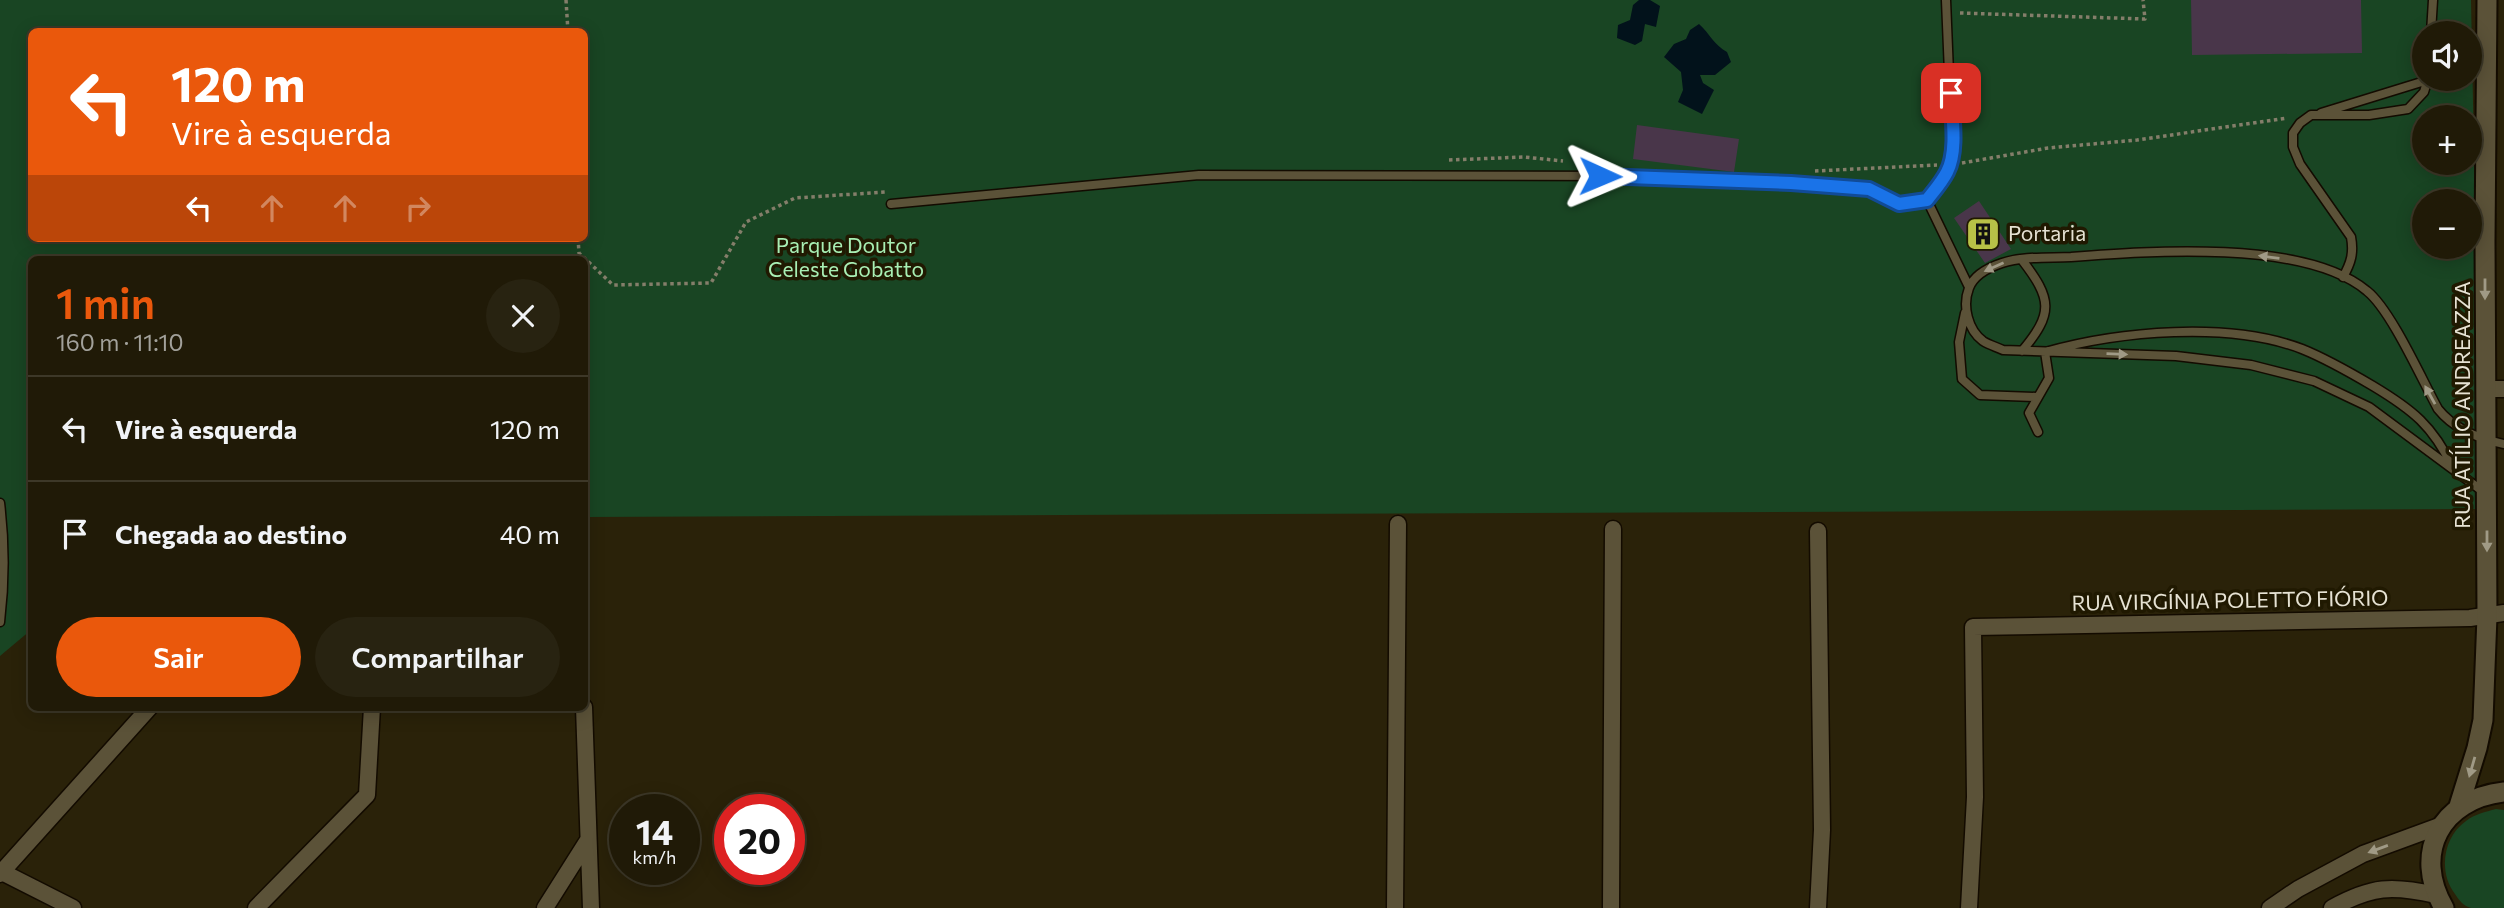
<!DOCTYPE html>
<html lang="pt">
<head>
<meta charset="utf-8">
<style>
  body { margin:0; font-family:Commissioner,sans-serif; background:#282311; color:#f1f3f6; height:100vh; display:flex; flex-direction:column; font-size:26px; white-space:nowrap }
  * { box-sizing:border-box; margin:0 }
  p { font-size:23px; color:#a2a19b }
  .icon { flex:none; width:38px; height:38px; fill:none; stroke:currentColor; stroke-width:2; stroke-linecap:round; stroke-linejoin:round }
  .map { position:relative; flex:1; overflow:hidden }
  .panel { position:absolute; left:28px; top:256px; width:560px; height:455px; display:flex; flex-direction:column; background:#201a07; border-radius:10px; box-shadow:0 4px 18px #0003,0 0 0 2px #3d3828 }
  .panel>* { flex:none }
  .top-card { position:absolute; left:28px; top:28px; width:560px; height:214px; border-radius:10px; box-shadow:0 4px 18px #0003,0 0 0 2px #3d3828; background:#ea580c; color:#fff; overflow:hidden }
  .fabs { position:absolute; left:2412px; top:21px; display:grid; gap:14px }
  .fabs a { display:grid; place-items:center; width:70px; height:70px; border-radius:50%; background:#201a07; box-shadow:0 4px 18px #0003,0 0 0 2px #3d3828; font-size:35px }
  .speed { position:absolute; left:609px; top:794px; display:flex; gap:14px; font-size:35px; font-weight:700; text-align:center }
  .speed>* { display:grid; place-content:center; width:91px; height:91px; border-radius:50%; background:#201a07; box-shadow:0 4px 18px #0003,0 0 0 2px #3d3828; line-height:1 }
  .speed small { font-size:18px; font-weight:400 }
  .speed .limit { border:10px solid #d22; background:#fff; color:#111 }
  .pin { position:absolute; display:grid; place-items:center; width:60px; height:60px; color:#fff; margin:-30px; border-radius:14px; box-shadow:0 4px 10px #0006 }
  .me { position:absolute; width:77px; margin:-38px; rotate:91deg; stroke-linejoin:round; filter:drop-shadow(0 0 5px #0008) }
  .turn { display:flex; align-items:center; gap:24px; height:147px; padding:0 28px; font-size:32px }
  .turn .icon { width:91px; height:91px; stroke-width:2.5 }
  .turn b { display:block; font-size:49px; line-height:60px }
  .lanes { display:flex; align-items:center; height:66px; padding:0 28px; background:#0003; justify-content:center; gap:35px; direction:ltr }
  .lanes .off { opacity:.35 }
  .round { display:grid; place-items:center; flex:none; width:74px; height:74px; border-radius:37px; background:#282311 }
  .head { display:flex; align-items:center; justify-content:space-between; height:119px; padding:0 28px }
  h1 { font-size:42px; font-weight:600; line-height:52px; color:#ea580c }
  .action { display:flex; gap:14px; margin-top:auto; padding:14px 28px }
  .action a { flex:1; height:80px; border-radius:42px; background:#ea580c; color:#fff; font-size:28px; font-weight:600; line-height:80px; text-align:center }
  .action a+a { background:#282311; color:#f1f3f6 }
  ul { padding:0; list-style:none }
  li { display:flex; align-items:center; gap:21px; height:105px; padding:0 28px; border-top:2px solid #3d3828 }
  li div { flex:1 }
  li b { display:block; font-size:26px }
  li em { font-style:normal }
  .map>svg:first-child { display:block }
  .green { fill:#194523; fill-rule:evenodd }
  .water { fill:#02121b }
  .building { fill:#49364a }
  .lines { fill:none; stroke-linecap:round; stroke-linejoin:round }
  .service-casing { stroke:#130b00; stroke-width:11 }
  .minor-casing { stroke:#130b00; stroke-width:19 }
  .secondary-casing { stroke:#130b00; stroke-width:23 }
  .path { stroke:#847e6a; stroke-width:3.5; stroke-dasharray:3.5 3.5; stroke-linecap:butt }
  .service { stroke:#5b5238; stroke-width:8 }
  .minor { stroke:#5b5238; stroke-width:16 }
  .secondary { stroke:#5b5238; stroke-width:19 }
  .oneway { fill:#a09a86 }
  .route-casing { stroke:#114b97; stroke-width:18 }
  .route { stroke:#1a73e8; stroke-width:12 }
  .labels { text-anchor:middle; stroke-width:7; stroke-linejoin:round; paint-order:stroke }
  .poi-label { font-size:21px; fill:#e6e2d3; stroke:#201901; text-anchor:start }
  .park-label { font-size:21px; fill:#a8efb4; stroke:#201901 }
  .street-label { font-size:21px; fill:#e6e2d3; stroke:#201901 }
</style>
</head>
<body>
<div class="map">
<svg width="2504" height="908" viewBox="0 0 2504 908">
  <rect width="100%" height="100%" fill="#2a2209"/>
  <!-- green -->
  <path class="green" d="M0,0H2471L2481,509L585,517L584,259H32L31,630L0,656ZM32,32H584V238H32ZM2424,33H2469V79H2424ZM2424,117H2469V163H2424ZM2424,201H2469V247H2424Z
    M2496,809L2504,810V908C2494,908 2481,908 2471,908C2463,906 2459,900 2455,894C2438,872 2443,837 2466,821C2475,814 2485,812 2496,809Z"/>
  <!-- water -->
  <path class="water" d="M1639,0H1650L1660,6L1656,27L1645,24L1642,41L1635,45L1617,38L1618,25L1630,20L1633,5Z
    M1699,24C1710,34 1714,45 1727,52L1731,62L1715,75H1700L1703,83L1714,90L1702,114L1678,102L1683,90L1681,72L1664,57L1674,44L1686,39L1690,30Z"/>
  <!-- building -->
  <path class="building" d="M2191,0H2361L2362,53L2192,55Z
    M1637,125L1739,139L1734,172L1633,159Z
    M1979,201L2011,249L1985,263L1954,218Z"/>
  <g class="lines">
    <!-- service casing -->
    <g class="service-casing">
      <path id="service" d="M2431,33L2433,0
        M2321,113L2428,80
        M1927,200L1969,287
        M891,204L1199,175L1624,176L1869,189L1899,203L1927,200L1947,173L1952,146L1946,0
        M2022,260C2052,299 2054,313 2022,351
        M2343,277C2351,263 2354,253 2351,237L2300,164L2293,147V133L2300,123L2311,115H2369L2408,109L2424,92L2428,79
        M1965,313L1959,342L1962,379L1980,395L2037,397
        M2038,432L2029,413L2049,378L2045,352C2119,331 2229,321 2302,349C2327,359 2351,373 2373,386C2413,410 2433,426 2453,468
        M2485,493L2369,407L2314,381L2251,365L2176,356L2003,350C1997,347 1989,345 1983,341C1968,330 1962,306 1969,288C1974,275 1990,267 2002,263C2023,256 2049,258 2071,257C2148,251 2305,239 2367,291C2391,310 2422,380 2438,409C2454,429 2479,439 2504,444
        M0,503C5,544 5,581 0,622"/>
    </g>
    <!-- minor casing -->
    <g class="minor-casing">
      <path id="minor" d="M2486,389H2504
        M1818,531L1822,830L1818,908
        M584,707L591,908
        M0,871L73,908
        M0,874L150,707
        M256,908L367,795L372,707
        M545,908L588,840
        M1395,908L1398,524
        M1611,908L1613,529
        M1969,908L1975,797L1973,627L2470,618L2504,613
        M2270,908L2298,889L2363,854L2442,825
        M2332,908C2372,886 2392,885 2436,895"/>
    </g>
    <!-- secondary casing -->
    <g class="secondary-casing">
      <path id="secondary" d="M2459,806L2477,748L2483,720L2487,616L2485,241L2487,0
        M2444,908C2412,853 2441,799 2504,792"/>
    </g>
    <!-- path -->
    <path class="path" d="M566,0L568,32
      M1960,13L2145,19L2143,0
      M1449,160L1524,157L1563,161
      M1962,163L2048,148L2137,140L2287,118
      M1815,171L1937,165
      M578,238L579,253L613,285L711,283L746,222L795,198L886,192"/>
    <!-- service -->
    <use href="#service" class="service"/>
    <!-- minor -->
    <use href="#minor" class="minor"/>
    <!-- secondary -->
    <use href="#secondary" class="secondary"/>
  </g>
  <!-- one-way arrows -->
  <defs><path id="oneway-solid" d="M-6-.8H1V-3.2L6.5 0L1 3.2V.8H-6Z" transform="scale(1.75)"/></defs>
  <g class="oneway">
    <use href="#oneway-solid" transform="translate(2269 257) rotate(-173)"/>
    <use href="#oneway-solid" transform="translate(1994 267) rotate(156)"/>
    <use href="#oneway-solid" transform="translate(2485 289) rotate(90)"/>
    <use href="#oneway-solid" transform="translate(2117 354) rotate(2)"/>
    <use href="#oneway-solid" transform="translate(2430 395) rotate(-119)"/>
    <use href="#oneway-solid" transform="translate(2487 541) rotate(90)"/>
    <use href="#oneway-solid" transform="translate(2472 767) rotate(106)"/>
    <use href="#oneway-solid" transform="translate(2378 849) rotate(160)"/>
  </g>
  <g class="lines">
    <!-- route casing -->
    <g class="route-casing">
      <path id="route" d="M1600,176L1791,183L1869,189L1899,204L1927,200C1934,191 1942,182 1947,172C1958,151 1952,116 1951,93"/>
    </g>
    <!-- route -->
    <use href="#route" class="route"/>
  </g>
  <!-- icons -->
  <defs>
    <g id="building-square" transform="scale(1.75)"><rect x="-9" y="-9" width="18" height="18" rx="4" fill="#b8c147" stroke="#201901"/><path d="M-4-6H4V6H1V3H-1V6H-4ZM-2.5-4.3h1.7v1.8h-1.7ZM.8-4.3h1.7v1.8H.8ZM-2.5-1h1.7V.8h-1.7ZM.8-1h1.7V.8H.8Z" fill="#111"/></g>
  </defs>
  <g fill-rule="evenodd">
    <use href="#building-square" x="1983" y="234"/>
  </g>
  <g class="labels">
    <!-- poi labels -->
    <g class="poi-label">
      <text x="2008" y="241">Portaria</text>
    </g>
    <!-- park labels -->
    <g class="park-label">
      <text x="846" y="253">Parque Doutor<tspan x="846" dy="24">Celeste Gobatto</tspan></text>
    </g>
    <!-- street labels -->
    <g class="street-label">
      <text transform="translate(2463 405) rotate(-90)" y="7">RUA ATÍLIO ANDREAZZA</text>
      <text transform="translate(2230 601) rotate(-1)" y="7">RUA VIRGÍNIA POLETTO FIÓRIO</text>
    </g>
  </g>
</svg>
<div class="fabs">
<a><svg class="icon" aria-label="sound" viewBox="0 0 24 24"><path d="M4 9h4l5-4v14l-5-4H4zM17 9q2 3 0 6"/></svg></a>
<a>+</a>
<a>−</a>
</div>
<div class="speed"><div>14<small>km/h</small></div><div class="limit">20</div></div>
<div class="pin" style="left:1951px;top:93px;background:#d93025"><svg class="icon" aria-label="arrive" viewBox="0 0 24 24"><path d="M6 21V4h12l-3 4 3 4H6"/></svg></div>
<svg class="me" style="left:1600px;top:176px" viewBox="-20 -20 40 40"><path d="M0-17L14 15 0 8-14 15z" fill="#1a73e8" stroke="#fff" stroke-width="4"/></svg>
<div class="top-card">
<div class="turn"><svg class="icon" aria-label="left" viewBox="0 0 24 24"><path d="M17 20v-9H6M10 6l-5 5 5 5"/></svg><div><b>120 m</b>Vire à esquerda</div></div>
<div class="lanes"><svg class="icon" aria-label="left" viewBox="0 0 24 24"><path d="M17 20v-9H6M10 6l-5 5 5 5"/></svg><svg class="icon off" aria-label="ahead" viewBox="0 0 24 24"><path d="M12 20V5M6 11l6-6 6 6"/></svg><svg class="icon off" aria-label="ahead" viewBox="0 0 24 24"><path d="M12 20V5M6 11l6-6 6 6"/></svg><svg class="icon off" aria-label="right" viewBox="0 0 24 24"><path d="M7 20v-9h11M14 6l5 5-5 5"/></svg></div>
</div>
<section class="panel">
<div class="head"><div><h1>1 min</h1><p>160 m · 11:10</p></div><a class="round"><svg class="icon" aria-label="close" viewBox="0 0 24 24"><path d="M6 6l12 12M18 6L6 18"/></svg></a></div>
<ul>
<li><svg class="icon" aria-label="left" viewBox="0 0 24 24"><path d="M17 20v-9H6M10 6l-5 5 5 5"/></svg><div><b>Vire à esquerda</b></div><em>120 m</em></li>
<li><svg class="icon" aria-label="arrive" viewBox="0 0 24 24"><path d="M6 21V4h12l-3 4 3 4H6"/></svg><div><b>Chegada ao destino</b></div><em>40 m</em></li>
</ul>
<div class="action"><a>Sair</a><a>Compartilhar</a></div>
</section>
</div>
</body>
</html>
